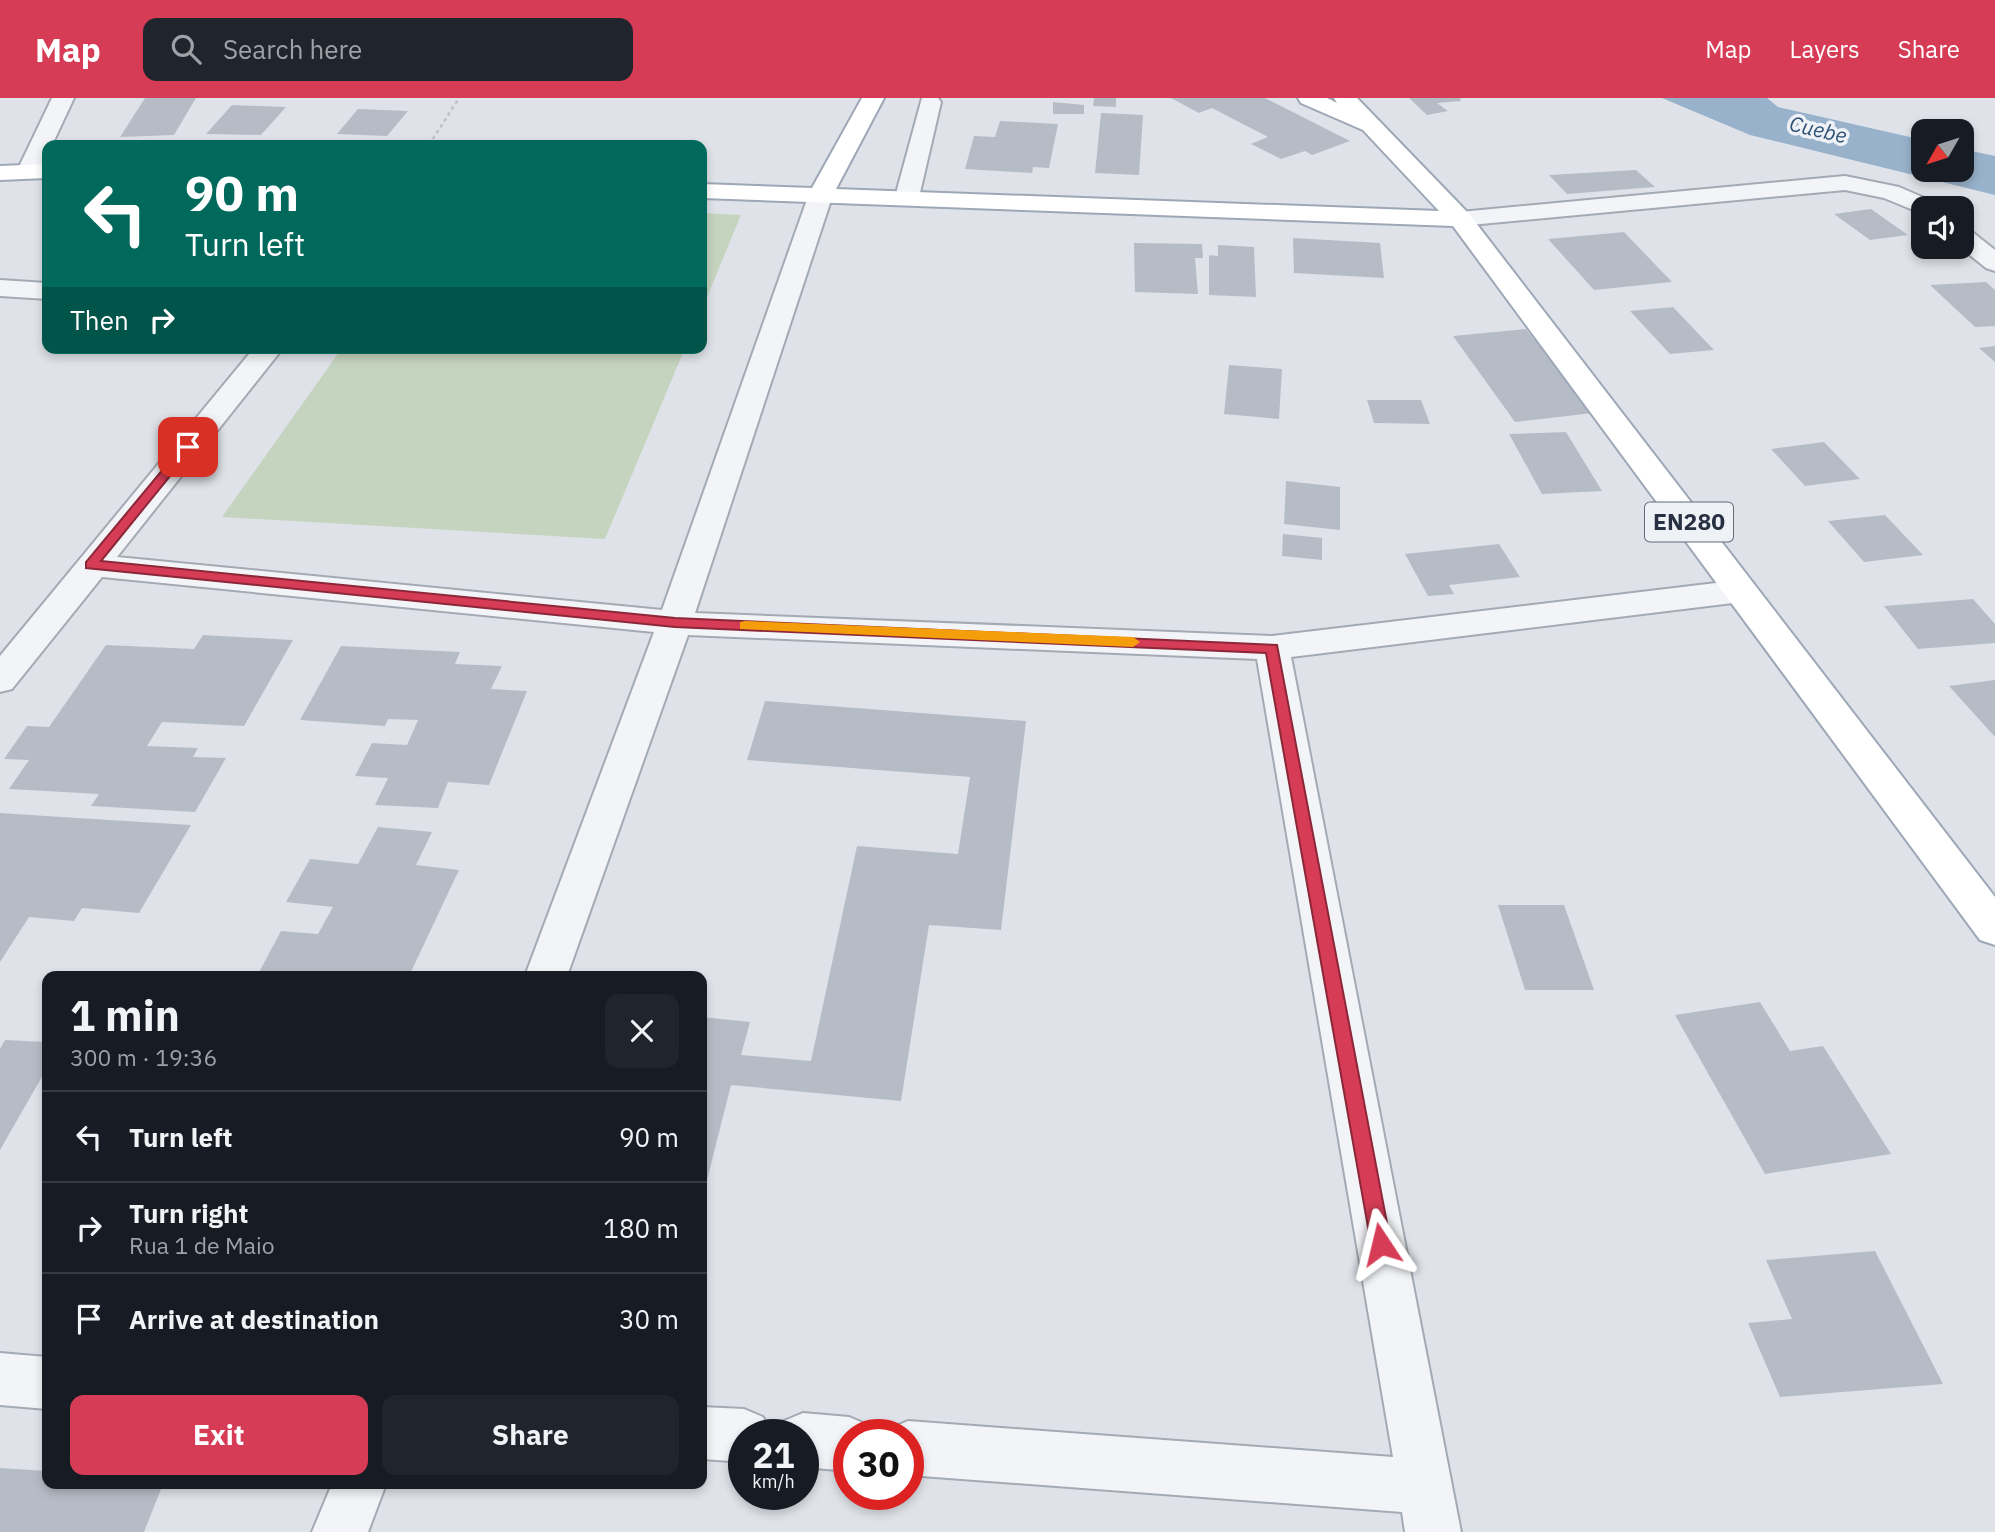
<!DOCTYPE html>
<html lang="en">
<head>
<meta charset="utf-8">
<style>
  body { margin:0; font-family:"IBM Plex Sans",sans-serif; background:#20242c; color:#f1f3f6; height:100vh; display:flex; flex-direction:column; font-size:26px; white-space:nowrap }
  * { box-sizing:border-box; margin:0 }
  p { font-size:23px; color:#9ea1a6 }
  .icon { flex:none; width:38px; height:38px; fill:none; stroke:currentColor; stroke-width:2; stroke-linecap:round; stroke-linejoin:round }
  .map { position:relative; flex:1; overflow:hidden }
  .details { position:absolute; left:42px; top:873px; width:665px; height:518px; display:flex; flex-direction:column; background:#171b24; border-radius:14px; box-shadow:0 4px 10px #0003 }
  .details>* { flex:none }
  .banner { position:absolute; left:42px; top:42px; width:665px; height:214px; border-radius:14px; box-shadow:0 4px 10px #0003; background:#00695c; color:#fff; overflow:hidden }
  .needle { width:46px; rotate:231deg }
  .tools { position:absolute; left:1911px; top:21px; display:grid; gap:14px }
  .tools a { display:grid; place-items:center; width:63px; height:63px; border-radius:14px; background:#171b24; box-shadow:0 4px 10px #0003; font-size:35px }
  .speed { position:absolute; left:728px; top:1321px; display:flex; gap:14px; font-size:35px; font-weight:700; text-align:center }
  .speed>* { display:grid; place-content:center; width:91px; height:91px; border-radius:50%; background:#171b24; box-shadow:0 4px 10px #0003; line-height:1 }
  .speed small { font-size:18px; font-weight:400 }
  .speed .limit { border:10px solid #d22; background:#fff; color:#111 }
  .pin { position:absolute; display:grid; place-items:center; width:60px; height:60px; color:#fff; margin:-30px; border-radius:14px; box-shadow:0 4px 10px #0006 }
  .me { position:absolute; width:77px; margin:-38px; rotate:350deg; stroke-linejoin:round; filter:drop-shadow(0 0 5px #0008) }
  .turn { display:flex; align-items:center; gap:24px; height:147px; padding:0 28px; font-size:32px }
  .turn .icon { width:91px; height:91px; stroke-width:2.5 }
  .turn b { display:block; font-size:49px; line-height:60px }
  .then { display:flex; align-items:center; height:66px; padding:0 28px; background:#0003; gap:14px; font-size:26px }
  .round { display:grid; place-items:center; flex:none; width:74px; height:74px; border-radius:14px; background:#20242c }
  .overview { display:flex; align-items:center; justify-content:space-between; height:119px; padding:0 28px }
  h1 { font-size:42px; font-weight:700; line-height:52px }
  .cta { display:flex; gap:14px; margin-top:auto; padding:14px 28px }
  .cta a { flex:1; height:80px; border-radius:14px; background:#d63c56; color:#fff; font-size:28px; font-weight:700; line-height:80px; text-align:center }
  .cta a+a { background:#20242c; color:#f1f3f6 }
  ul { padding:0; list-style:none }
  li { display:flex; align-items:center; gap:21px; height:91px; padding:0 28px; border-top:2px solid #363941 }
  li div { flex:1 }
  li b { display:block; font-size:26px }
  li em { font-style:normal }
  header { display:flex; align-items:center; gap:42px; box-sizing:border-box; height:98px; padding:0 35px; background:#d63c56; color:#fff }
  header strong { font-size:33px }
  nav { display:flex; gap:38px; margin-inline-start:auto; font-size:24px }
  .search { width:490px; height:63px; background:#20242c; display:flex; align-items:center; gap:18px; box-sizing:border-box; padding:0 24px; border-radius:14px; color:#9ea1a6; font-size:26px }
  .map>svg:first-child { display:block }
  .green { fill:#c5d4bf }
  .water { fill:#98b2cb }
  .building { fill:#b6bcc6 }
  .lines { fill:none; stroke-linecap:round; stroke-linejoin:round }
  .minor-casing { stroke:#a4aab3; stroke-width:4 }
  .major-casing { stroke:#9da7b6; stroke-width:4 }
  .path { stroke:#bdc1c8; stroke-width:2.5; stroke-dasharray:3.5 3.5; stroke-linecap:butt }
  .minor { fill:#f2f4f7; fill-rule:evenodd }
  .major { fill:#fff; fill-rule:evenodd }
  .route { fill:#d63c56; stroke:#8b2738; stroke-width:2 }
  .slow { fill:#f59e0b }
  .labels { text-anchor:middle; stroke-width:7; stroke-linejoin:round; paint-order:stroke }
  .far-water-label { font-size:21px; font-style:italic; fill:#2f5077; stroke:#eef2f7 }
  .shield { fill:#eef2f7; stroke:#636b78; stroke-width:2 }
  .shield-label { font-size:23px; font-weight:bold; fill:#273141 }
</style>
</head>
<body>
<header>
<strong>Map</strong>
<div class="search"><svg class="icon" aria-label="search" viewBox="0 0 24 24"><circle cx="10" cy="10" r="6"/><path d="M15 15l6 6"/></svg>Search here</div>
<nav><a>Map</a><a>Layers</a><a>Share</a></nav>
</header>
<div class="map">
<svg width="1995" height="1434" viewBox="0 0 1995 1434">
  <rect width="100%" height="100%" fill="#dfe3e9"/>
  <!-- green -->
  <path class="green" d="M702,115L741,117L702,211Z
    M342,250H685L605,441L222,419Z"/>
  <!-- water -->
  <path class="water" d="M1662,0H1767L1778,9L1923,42V72H1962V51L1995,58V97L1750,37Z"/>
  <!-- building -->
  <path class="building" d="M145,0H196L174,37L120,39Z
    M1094,0H1116V9L1093,8Z
    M1171,0H1265L1350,43L1312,57L1305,53L1281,61L1251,46L1268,39L1212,10L1199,15Z
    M1409,0H1460L1461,3L1437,5L1448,13L1427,17Z
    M1053,4L1084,7V16H1053Z
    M232,7L286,9L261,37L206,36Z
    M358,11L408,13L387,38L337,36Z
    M1101,15L1143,17L1139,77L1095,75Z
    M1000,23L1058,26L1049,70L1033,69L1032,75L965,71L974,38L995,39Z
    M1636,72L1655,89L1567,96L1549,77Z
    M1871,111L1908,137L1870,142L1834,116Z
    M1624,134L1672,184L1594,192L1548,141Z
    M1293,140L1380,145L1384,180L1294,175Z
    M1134,145L1202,146L1203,160H1195L1198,196L1135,194Z
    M1218,147L1254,149L1256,199L1209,197V157L1218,158Z
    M1986,184L1995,192V228L1975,229L1930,187Z
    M1673,209L1714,252L1670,256L1630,213Z
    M1526,231L1593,315L1515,324L1453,238Z
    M1995,248V264L1979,250Z
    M1229,267L1282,271L1279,321L1224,316Z
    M1367,302H1421L1430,326L1374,325Z
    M1566,334L1602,393L1542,396L1509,336Z
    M1824,344L1860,381L1805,388L1771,351Z
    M1286,383L1340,389V432L1284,426Z
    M1885,417L1923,457L1864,464L1828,423Z
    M1283,436L1322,440V462L1282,458Z
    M1499,446L1520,479L1449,487L1454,496L1428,498L1405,456Z
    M1973,501L1995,526V545L1918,551L1884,508Z
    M203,537L293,542L244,628L162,624L147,648L198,650L193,659L226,660L195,714L91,708L99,696L9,691L29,662L4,661L27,628L49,629L106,547L194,551Z
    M341,548L460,554L455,566L502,568L491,591L527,593L489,687L448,684L438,710L375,707L388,680L355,678L372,645L407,647L418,622L388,621L385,628L300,622Z
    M1995,582V639L1949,588Z
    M765,603L1026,623L1001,832L929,827L901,1003L731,987L703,1098L702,919L750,924L741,957L811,963L857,748L958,756L970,679L747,662Z
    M0,715L93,721L191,727L139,815L82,810L74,823L29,819L0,864Z
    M378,729L432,734L416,767L459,772L409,878H257L281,833L318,836L333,809L286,804L310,761L358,766Z
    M1498,807H1564L1594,892H1525Z
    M1760,904L1790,953L1823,948L1891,1056L1765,1076L1675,917Z
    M5,942L47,944V970L0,1052V951Z
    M1875,1153L1943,1286L1780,1299L1748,1225L1792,1221L1766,1162Z
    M0,1370L47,1373V1386H163L144,1434H0Z"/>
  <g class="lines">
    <!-- minor casing -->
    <g class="minor-casing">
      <path id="minor" d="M52,0H74L52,47H47C47,59 44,68 37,78H21L17,73Z
        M922,0H938L941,4L919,99L916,104H898L895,99Z
        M1845,78L1899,89L1936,105L1939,110H1923V116L1884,100L1845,92L1460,128L1451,126L1448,121L1451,116L1460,114Z
        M821,89L829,91L833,96L695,515L1272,538L1741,482L1753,485L1758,493L1753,501L1741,504L1291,559L1461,1434H1405L1402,1414L908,1377V1337H887L889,1331L908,1323L1393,1359L1257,561L688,537L567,878H525L654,534L102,479L12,591L0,594V558L254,250H283L117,459L662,512L809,96L813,91Z
        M1962,131L1971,133L1995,152V173L1986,170L1960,149Z
        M0,182L47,185V201L0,198Z
        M0,1255L47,1259V1311L0,1307Z
        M702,1309L744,1311L763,1319L770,1337H744V1364L702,1361Z
        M803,1315L849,1319L868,1327L872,1337H849V1373L803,1369V1337H779L784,1323Z
        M332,1386H386L368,1434H312Z"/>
    </g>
    <!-- major casing -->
    <g class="major-casing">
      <path id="major" d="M862,0H884L836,91L1439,113L1363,32L1301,5L1298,0H1327L1337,5L1334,0H1357L1469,116L1995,799V847L1980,842L1453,128L702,100V86L812,90Z
        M47,66V80L0,82V68Z"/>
    </g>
    <!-- path -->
    <path class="path" d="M429,47L459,0"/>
    <!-- minor -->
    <use href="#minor" class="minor"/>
    <!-- major -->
    <use href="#major" class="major"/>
  </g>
  <!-- route -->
  <path class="route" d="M188,345L194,349L192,351L101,463L675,520L1277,547L1391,1146L1388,1152L1381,1155L1374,1152L1371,1146L1266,555L675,529L86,470V464L184,346Z"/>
  <!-- slow -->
  <path class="slow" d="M745,523L1133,539L1140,544L1133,549L740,531V524Z"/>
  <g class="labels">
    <!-- far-water labels -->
    <g class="far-water-label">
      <text transform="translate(1818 32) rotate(13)" y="7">Cuebe</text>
    </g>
    <!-- shield labels -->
    <rect class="shield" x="1645" y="404.5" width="88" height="39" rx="5"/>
    <g class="shield-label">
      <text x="1689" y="432">EN280</text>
    </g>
  </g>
</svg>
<div class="tools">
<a><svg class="needle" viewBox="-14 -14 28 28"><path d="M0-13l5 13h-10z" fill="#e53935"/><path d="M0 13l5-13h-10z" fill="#9ea1a6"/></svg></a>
<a><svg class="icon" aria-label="sound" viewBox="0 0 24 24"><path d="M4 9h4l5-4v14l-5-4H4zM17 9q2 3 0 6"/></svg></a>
</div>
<div class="speed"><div>21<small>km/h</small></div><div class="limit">30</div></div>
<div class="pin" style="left:188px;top:349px;background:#d93025"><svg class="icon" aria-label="arrive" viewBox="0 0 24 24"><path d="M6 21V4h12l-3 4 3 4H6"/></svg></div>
<svg class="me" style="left:1381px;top:1146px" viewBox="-20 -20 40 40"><path d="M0-17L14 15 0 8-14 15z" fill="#d63c56" stroke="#fff" stroke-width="4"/></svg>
<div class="banner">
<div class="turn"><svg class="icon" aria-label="left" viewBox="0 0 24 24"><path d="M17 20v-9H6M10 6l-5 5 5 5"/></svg><div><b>90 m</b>Turn left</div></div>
<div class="then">Then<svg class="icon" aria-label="right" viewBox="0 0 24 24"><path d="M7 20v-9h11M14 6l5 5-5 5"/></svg></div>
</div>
<section class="details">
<div class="overview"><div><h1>1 min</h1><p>300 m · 19:36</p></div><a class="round"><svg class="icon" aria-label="close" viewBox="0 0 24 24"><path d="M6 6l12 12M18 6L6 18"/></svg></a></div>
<ul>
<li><svg class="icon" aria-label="left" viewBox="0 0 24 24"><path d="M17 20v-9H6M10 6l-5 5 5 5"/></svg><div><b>Turn left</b></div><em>90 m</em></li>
<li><svg class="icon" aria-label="right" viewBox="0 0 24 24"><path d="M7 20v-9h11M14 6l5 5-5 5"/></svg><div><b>Turn right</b><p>Rua 1 de Maio</p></div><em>180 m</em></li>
<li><svg class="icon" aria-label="arrive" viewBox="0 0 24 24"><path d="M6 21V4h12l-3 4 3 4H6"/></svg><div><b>Arrive at destination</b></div><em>30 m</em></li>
</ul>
<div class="cta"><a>Exit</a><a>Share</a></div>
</section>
</div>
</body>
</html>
